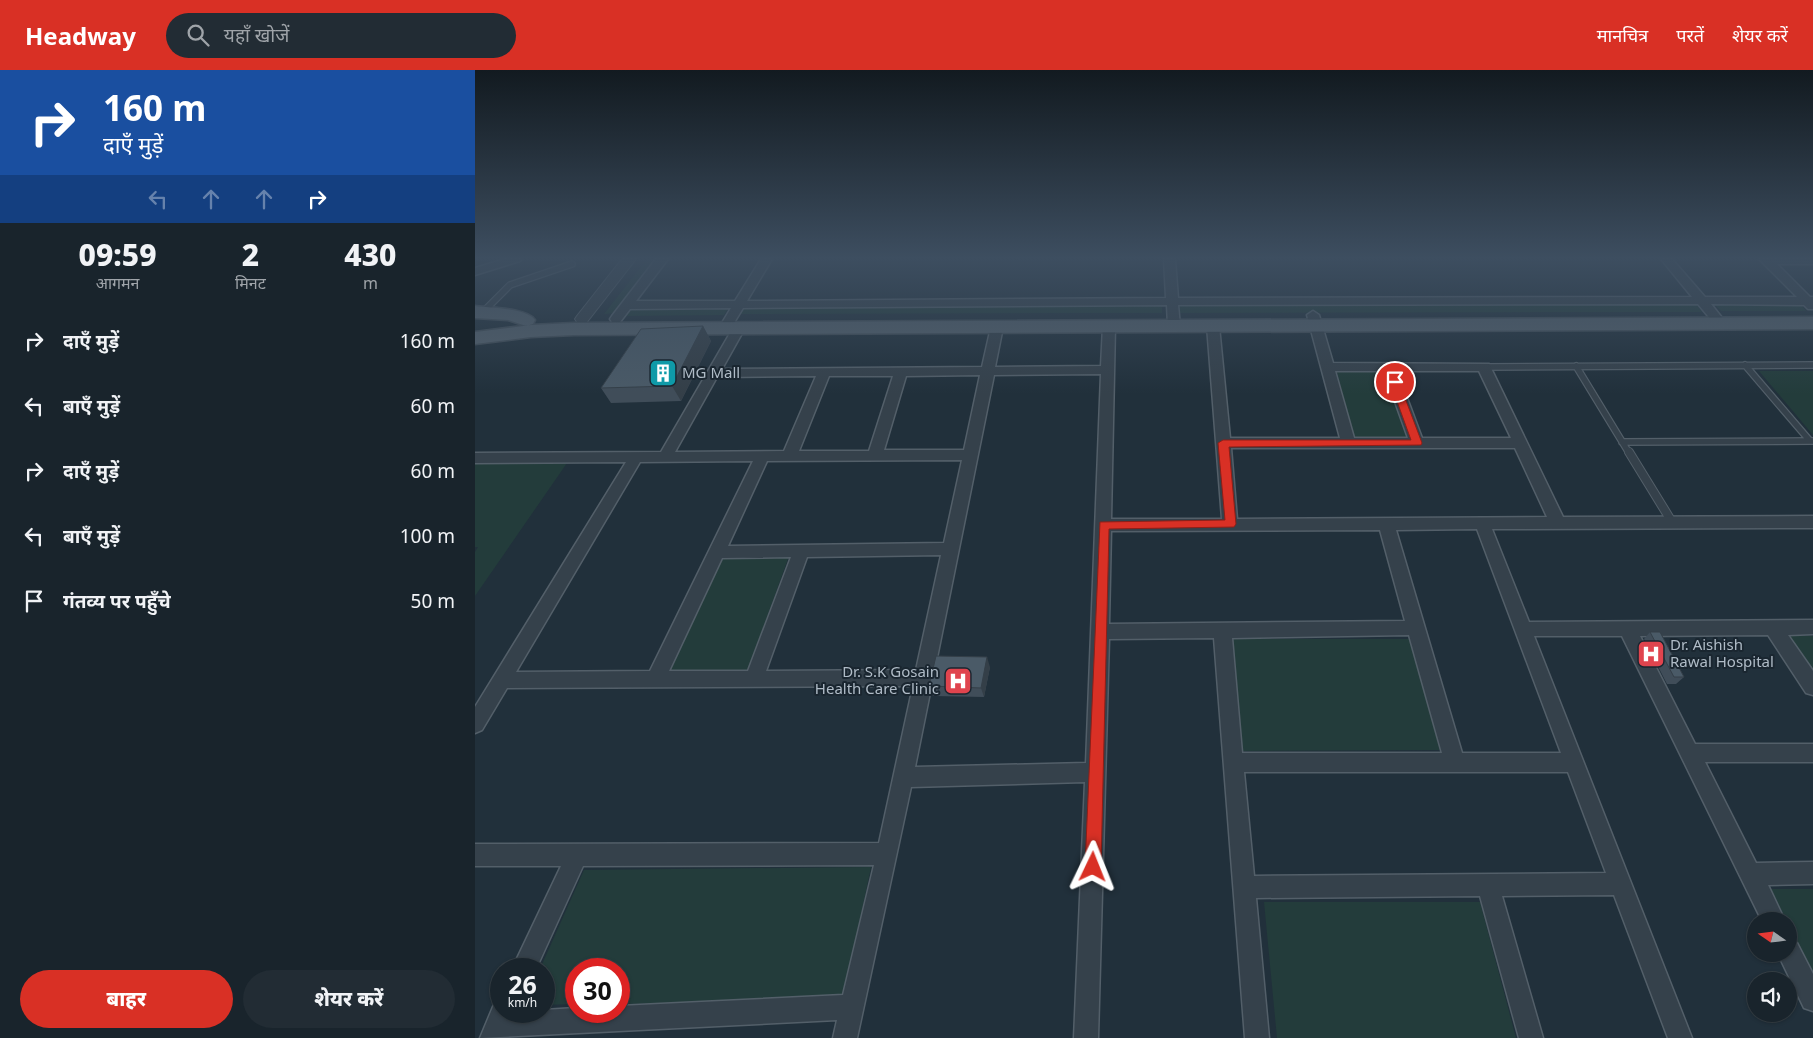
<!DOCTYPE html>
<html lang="hi">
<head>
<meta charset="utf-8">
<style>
  body { margin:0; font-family:"Noto Sans","Noto Sans Devanagari",sans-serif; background:#222c34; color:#f1f3f6; height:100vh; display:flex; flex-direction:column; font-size:19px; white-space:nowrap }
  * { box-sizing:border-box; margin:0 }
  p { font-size:16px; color:#9fa4a9 }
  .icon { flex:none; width:28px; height:28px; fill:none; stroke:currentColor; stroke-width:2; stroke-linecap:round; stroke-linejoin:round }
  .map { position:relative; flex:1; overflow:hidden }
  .side { display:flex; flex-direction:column; background:#19242c; width:475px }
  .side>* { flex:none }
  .guide { background:#1a4fa0; color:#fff; overflow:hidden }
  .needle { width:32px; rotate:284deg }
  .tools { position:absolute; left:1272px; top:842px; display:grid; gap:10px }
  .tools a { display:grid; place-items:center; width:50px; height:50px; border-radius:50%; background:#19242c; box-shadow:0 1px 4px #0004,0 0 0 1px #374148; font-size:25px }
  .speed { position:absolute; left:15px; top:888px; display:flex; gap:10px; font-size:25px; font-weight:700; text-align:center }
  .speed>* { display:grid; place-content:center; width:65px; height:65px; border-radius:50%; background:#19242c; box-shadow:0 1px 4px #0004,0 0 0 1px #374148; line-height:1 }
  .speed small { font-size:12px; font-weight:400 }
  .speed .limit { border:8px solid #d22; background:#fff; color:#111 }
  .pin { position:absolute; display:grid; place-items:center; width:42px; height:42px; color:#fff; margin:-21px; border:2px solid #fff; border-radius:50%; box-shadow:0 1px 5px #0007 }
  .me { position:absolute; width:55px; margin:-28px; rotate:2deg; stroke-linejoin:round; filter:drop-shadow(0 0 4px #0008) }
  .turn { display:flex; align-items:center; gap:18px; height:105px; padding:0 20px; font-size:22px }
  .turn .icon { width:65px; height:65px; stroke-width:2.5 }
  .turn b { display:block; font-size:35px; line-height:42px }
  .lanes { display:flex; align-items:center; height:48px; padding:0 20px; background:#0003; justify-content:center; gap:25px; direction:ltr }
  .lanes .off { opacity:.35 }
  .eta { display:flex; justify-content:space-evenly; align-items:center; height:85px; text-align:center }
  .eta b { font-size:30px; font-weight:800; line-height:35px }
  .primary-button { display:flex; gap:10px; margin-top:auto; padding:10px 20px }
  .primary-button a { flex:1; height:58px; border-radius:30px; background:#d93025; color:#fff; font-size:20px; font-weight:800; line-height:58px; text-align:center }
  .primary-button a+a { background:#222c34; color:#f1f3f6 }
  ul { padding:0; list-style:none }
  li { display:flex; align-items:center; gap:15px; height:65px; padding:0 20px }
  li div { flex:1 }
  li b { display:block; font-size:19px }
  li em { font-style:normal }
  header { display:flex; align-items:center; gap:30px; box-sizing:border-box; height:70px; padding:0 25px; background:#d93025; color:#fff }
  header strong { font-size:24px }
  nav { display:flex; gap:28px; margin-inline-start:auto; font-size:18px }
  .search { width:350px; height:45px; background:#222c34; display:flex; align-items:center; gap:12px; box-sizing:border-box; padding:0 18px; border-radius:28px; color:#9fa4a9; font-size:19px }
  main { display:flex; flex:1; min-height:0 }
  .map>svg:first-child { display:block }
  .green { fill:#233c3b }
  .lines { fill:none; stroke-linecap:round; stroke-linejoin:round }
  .service-far1-casing { stroke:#535f69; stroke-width:8 }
  .service-casing { stroke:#535f69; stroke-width:10 }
  .minor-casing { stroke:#535f69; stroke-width:3 }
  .tertiary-casing { stroke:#535f69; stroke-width:2 }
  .primary-casing { stroke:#414d57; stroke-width:3 }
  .service-far1 { stroke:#35414b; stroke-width:5.5 }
  .service { stroke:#35414b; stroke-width:8 }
  .minor { fill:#35414b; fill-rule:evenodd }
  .tertiary { fill:#35414b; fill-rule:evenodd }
  .primary { fill:#53606b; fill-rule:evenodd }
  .wall { fill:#404d59 }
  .shaded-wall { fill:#343f48 }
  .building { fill:#4a5a67; stroke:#343f48 }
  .route { fill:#d93025; stroke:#8d1f18 }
  .labels { text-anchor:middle; stroke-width:4; stroke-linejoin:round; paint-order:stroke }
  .poi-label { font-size:15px; fill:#b0bcc7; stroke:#1a2630; text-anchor:start }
</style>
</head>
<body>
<header>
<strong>Headway</strong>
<div class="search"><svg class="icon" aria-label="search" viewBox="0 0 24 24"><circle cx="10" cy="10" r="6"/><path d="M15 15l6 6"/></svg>यहाँ खोजें</div>
<nav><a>मानचित्र</a><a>परतें</a><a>शेयर करें</a></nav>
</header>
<main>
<section class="side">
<div class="guide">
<div class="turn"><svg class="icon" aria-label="right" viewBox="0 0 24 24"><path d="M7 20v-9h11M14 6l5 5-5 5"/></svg><div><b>160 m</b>दाएँ मुड़ें</div></div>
<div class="lanes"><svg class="icon off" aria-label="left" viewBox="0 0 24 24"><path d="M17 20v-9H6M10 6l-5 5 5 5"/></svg><svg class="icon off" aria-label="ahead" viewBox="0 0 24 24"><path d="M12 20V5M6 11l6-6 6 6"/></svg><svg class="icon off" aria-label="ahead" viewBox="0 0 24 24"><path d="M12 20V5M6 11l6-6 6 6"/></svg><svg class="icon" aria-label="right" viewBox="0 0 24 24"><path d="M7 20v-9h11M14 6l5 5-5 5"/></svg></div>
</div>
<div class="eta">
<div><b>09:59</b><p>आगमन</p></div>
<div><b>2</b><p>मिनट</p></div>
<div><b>430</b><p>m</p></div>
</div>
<ul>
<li><svg class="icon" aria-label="right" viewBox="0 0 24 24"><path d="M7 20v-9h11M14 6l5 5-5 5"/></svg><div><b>दाएँ मुड़ें</b></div><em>160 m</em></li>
<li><svg class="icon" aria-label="left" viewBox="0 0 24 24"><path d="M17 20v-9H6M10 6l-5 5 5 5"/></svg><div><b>बाएँ मुड़ें</b></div><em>60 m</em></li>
<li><svg class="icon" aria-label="right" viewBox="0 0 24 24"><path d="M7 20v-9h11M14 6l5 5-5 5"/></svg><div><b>दाएँ मुड़ें</b></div><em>60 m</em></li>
<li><svg class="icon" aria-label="left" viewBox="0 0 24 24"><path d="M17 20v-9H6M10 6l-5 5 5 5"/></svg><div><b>बाएँ मुड़ें</b></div><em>100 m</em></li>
<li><svg class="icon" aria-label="arrive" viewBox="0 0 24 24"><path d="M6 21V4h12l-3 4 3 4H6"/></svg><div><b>गंतव्य पर पहुँचे</b></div><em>50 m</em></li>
</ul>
<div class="primary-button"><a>बाहर</a><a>शेयर करें</a></div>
</section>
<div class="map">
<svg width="1338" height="968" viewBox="0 0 1338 968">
  <rect width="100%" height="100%" fill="#21303b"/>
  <!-- green -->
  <path class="green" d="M172,189H184L143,243L129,244Z
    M1221,234L1227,242L705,243V235Z
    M1239,234H1325L1331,241H1246Z
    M687,235V243L264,244L268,236Z
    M254,237L249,245L150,246L156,238Z
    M910,301L932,367H879L862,302Z
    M1284,301H1338V365Z
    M0,393H92L0,526V482L3,477H0Z
    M314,486L273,600L195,602L245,487Z
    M1315,566H1338V600Z
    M757,569H935L965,680L767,681Z
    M396,797L368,931L144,934V899H101V934L69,935V899H65L109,800Z
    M1295,819H1338V903L1314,855V851H1312Z
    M789,832H1005L1041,968H802Z"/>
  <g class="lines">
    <!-- service-far1 casing -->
    <g class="service-far1-casing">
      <path id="service-far1" d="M8,242L35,215L97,194
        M1270,295L1335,371
        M1101,296L1154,383
        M1009,297L1338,295
        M1147,372L1338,371"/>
    </g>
    <!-- service casing -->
    <g class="service-casing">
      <path id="service" d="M1154,382L1197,452"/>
    </g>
    <!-- minor casing -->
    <g class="minor-casing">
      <path id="minor" d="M30,189H47L45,191L0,205V198Z
        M181,189H193L161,231H260L286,189H297L272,231L691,228L689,189H700L703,228L1217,227L1186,189H1197L1230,227H1322L1284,189H1338V194H1302L1335,227H1338V239H1333L1329,235L1236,234L1252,254L1246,258L1242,257L1223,234L703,235L705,256L699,260L693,256L692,235L268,238L254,261L250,262L244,258L256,238L155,239L145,252H137L135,249L137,246Z
        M838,241L844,245L858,293L1014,294L1088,447L1338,446V458L1017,459L1054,552L1338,550V564L1313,565L1338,601V625L1331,623L1293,565L1165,566L1220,674H1338V692H1230L1281,793L1338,792V814L1293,815L1310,851H1287L1147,566H1059L1217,968H1193L1139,825L1027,826L1068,968H1044L1005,826L781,828L794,968H770L739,568L634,569L623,968H599L610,712L436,717L382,968H358L362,950L5,968L20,932L26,930V941H69V940L101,938V941H144V936L368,925L399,795L108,796L61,899H37L86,796H0V774L404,773L438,616L32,618L7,660L0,663V637L151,392L0,393V383L186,382L258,258L264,254L270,258L247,299L507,297L516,257L522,253L528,257L520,297L626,296L628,256L634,252L640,256L636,449H747L732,256L738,252L744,256L755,368H865L832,245ZM860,301H909L933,368H879ZM922,301H1004L1036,368H947ZM626,304L611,693L440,697L519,305ZM505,305L489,380H409L431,306ZM341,306L309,381L200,382L242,307ZM354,306H418L394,381H324ZM756,378H1040L1072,447L762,449ZM487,390L469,473L253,476L292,391ZM278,391L175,601L41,602L165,392ZM1002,459L1086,683H987L921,460ZM905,460L930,551L634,554L636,461ZM466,485L441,600L291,601L332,487ZM316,487L273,601H194L247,488ZM934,565L967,683H767L757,568ZM769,702H1093L1131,803L779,806Z
        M1314,869L1322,873L1338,904V941L1329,938L1303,884H1314Z"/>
    </g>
    <!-- tertiary casing -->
    <g class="tertiary-casing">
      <path id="tertiary" d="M147,189H161L112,252H102L100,249L102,246Z"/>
    </g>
    <!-- primary casing -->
    <g class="primary-casing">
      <path id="primary" d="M0,236C15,238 52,238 60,250L58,254L51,256L33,250L0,248Z
        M1338,247V259L99,265L56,267L0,274V262L56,255L99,253Z"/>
    </g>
    <!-- service-far1 -->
    <use href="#service-far1" class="service-far1"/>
    <!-- service -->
    <use href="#service" class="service"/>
    <!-- minor -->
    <use href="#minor" class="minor"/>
    <!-- tertiary -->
    <use href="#tertiary" class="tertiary"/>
    <!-- primary -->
    <use href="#primary" class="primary"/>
  </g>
  <!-- wall -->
  <path class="wall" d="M228,256L236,271L206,331L136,333L126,318Z
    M1175,562L1209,607L1201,614H1192L1169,569Z
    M515,597L509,627L458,626L454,616Z"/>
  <!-- shaded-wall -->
  <path class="shaded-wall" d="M228,256L236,271L206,331L197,316Z
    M512,587L515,597L509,627L506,618Z"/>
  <!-- building -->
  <path class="building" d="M228,256L197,316L126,318L166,259Z
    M1175,562H1185L1209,607H1199Z
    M461,586L512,587L506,618L454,616Z"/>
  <!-- sky -->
  <linearGradient id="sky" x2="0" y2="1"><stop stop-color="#121a20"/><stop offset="0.58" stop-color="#3d4e60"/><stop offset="1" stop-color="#3d4e60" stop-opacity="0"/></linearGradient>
  <rect width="1338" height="324" fill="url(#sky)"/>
  <!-- route -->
  <path class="route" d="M920,309L924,312L947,373L946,375L754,377L761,454L759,457L634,459L626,797L623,803L618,805L612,803L610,797L625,452L750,450L743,373L748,370H936L915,312Z"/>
  <!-- icons -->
  <defs>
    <g id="building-square" transform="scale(1.4375)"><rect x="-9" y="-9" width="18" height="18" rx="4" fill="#0f9aa8" stroke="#1a2630"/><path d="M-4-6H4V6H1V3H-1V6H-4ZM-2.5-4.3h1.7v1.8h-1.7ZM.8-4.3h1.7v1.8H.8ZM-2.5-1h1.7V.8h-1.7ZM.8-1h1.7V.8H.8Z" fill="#fff"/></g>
    <g id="hospital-square" transform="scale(1.4375)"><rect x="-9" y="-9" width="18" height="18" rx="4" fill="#e0444e" stroke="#1a2630"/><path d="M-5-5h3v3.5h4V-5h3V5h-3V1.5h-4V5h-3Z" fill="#fff"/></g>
  </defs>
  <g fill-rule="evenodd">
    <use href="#building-square" x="188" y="303"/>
    <use href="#hospital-square" x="1176" y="584"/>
    <use href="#hospital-square" x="483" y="611"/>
  </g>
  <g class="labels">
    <!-- poi labels -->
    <g class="poi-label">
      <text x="207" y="308">MG Mall</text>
      <text x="1195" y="580">Dr. Aishish<tspan x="1195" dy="17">Rawal Hospital</tspan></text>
      <text x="464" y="607" text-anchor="end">Dr. S.K Gosain<tspan x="464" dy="17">Health Care Clinic</tspan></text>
    </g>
  </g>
</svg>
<div class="tools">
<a><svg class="needle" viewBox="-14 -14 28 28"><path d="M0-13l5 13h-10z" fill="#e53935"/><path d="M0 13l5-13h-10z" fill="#9fa4a9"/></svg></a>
<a><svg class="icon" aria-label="sound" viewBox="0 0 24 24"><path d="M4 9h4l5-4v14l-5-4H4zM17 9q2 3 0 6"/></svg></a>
</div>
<div class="speed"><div>26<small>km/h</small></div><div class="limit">30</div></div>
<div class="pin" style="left:920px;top:312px;background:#d93025"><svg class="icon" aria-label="arrive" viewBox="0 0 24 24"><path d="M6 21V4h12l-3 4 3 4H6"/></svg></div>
<svg class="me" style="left:618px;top:797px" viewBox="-20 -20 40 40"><path d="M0-17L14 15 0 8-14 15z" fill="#d93025" stroke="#fff" stroke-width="4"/></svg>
</div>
</main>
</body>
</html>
